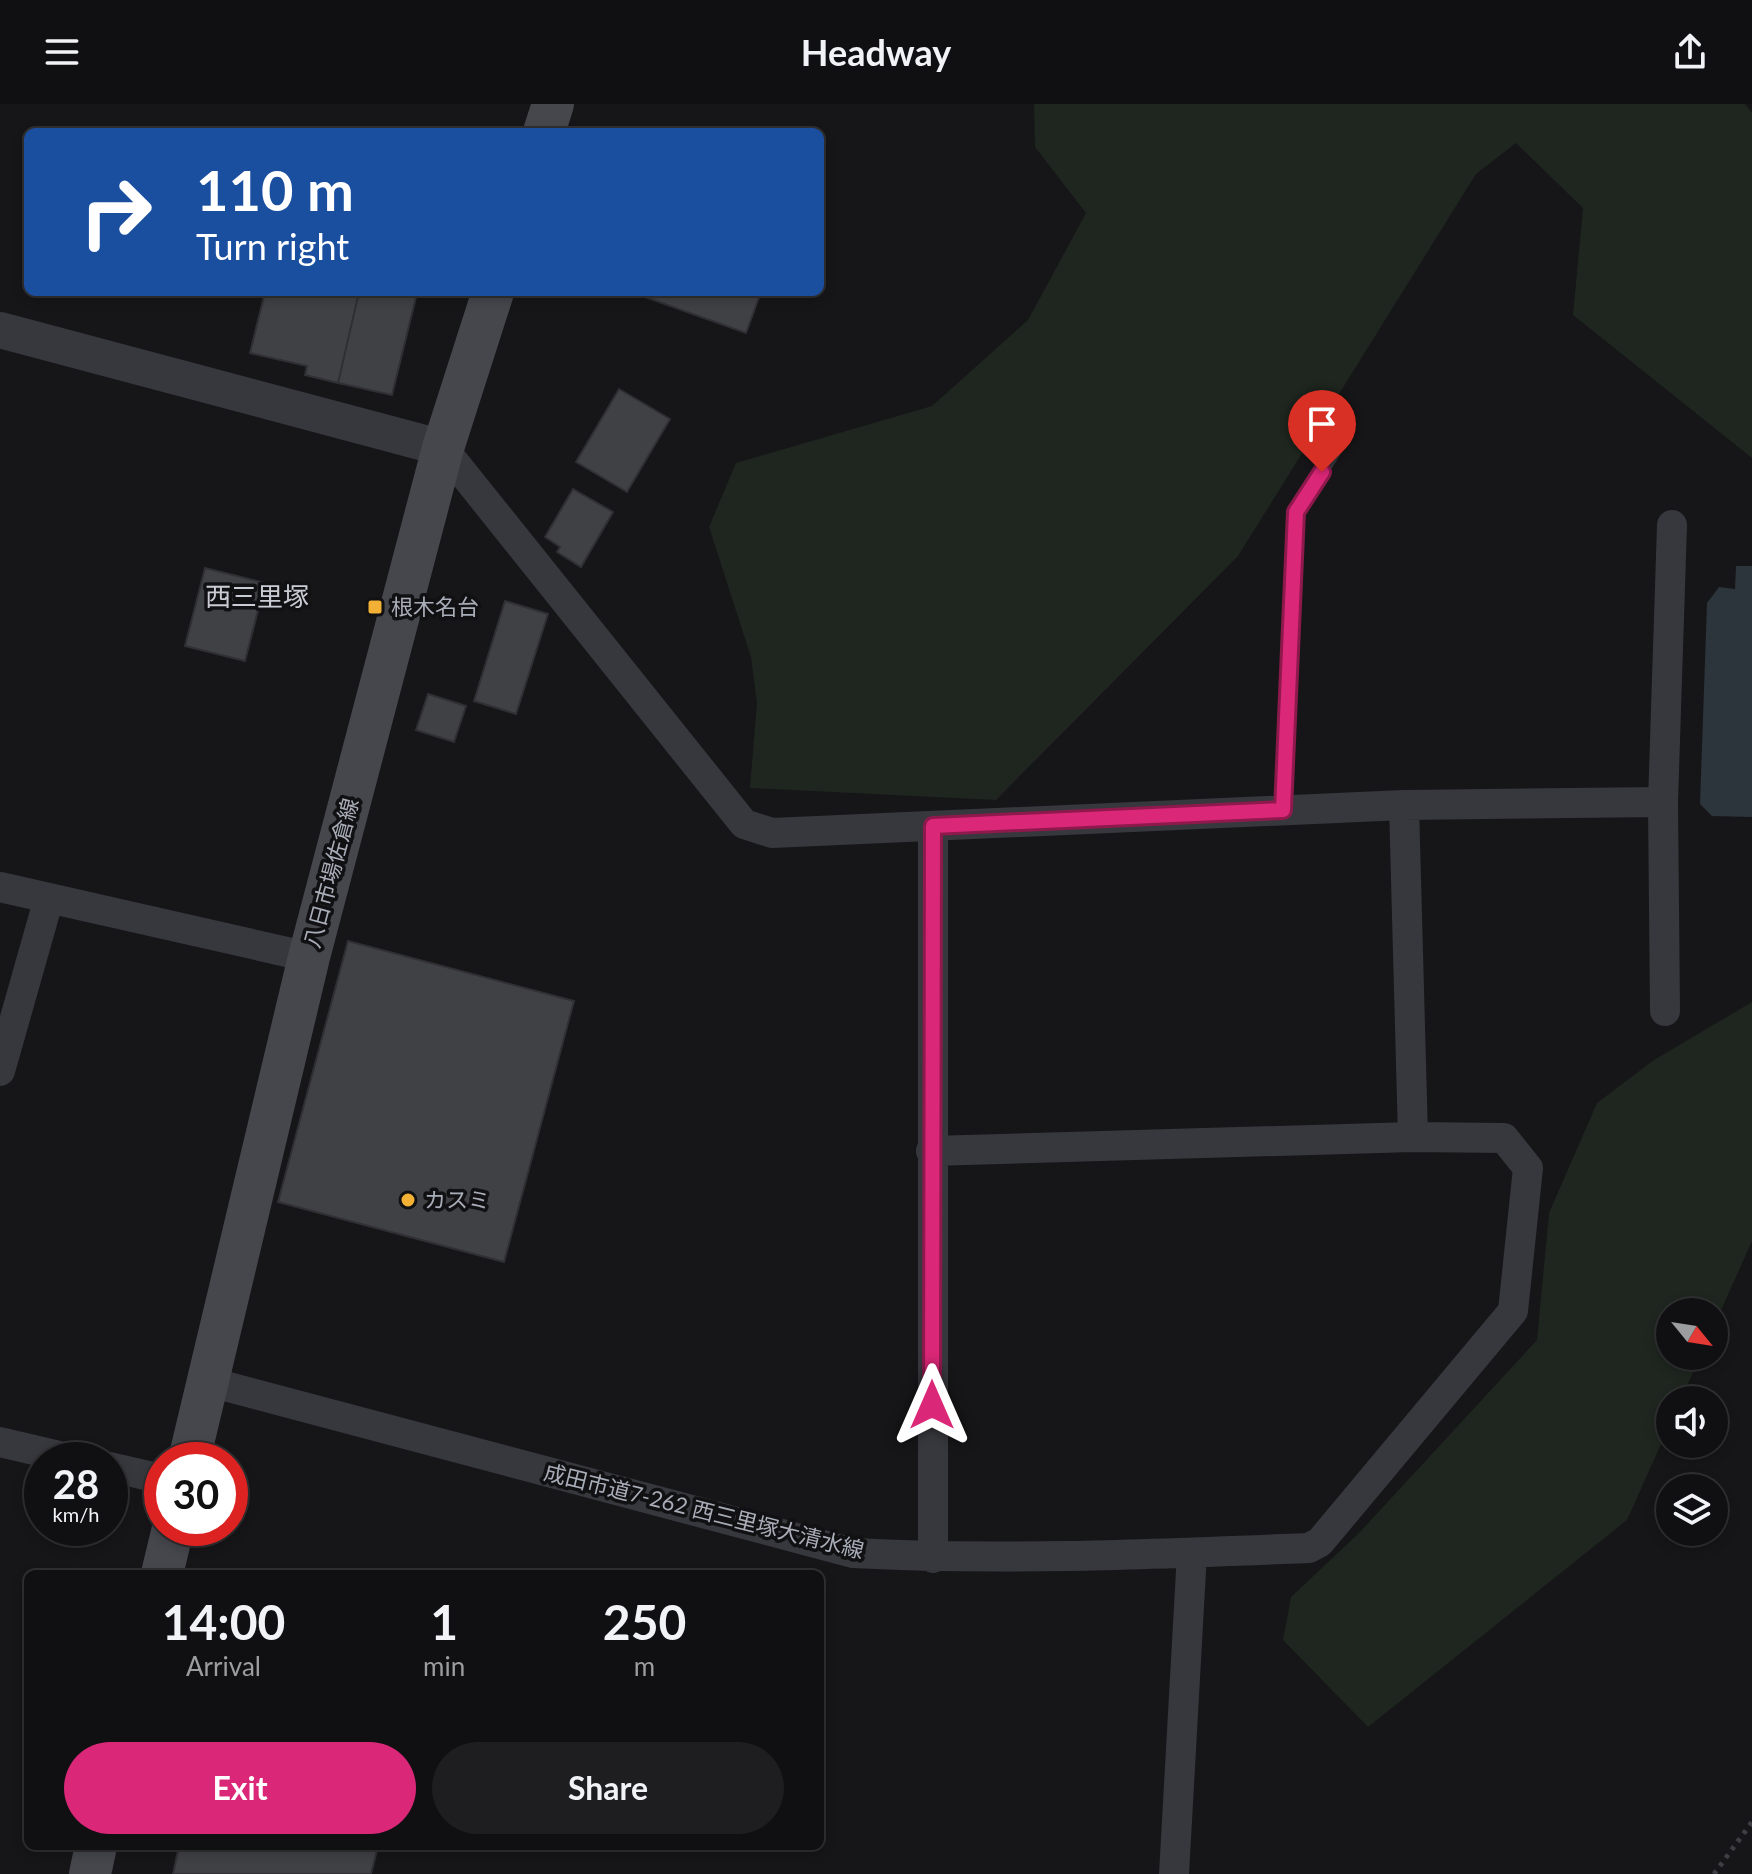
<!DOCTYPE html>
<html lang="en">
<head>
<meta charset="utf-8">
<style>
  body { margin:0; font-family:Lato,"Noto Sans JP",sans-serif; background:#1e1e20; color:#f1f3f6; height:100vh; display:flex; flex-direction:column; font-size:30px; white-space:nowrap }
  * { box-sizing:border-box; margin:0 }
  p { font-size:26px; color:#9c9d9f }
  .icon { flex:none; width:44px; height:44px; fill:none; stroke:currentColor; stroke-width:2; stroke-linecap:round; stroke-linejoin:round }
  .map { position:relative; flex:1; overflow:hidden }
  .panel { position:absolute; left:24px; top:1466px; width:800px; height:280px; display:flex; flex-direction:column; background:#101012; border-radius:12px; box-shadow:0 4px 12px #0003,0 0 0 2px #303032 }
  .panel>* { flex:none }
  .banner { position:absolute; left:24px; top:24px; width:800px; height:168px; border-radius:12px; box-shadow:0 4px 12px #0003,0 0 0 2px #303032; background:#1a4fa0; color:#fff; overflow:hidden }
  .needle { width:52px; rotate:120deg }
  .tools { position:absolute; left:1656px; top:1194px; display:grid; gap:16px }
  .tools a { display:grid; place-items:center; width:72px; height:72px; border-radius:50%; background:#101012; box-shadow:0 4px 12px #0003,0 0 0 2px #303032; font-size:40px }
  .speed { position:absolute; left:24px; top:1338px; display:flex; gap:16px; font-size:40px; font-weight:700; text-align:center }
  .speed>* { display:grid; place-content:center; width:104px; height:104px; border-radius:50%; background:#101012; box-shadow:0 4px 12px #0003,0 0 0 2px #303032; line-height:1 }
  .speed small { font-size:20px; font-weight:400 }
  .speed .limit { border:12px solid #d22; background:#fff; color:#111 }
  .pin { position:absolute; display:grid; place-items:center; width:68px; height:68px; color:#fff; margin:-82px -34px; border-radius:50% 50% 50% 0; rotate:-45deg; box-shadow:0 0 8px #0007 }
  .pin .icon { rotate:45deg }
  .me { position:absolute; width:88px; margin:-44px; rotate:0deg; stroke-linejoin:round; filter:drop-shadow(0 0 6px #0008) }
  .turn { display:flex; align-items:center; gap:28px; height:168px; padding:0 40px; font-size:36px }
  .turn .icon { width:104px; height:104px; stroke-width:2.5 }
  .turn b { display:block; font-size:56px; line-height:68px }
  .eta { display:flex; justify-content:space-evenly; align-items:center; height:136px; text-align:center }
  .eta b { font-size:48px; font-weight:700; line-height:56px }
  .primary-button { display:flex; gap:16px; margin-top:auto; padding:16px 40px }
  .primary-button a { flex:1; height:92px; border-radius:48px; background:#db2777; color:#fff; font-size:32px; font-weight:700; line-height:92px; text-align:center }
  .primary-button a+a { background:#1e1e20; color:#f1f3f6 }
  header { display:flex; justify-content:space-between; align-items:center; height:104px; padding:0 40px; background:#101012; font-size:36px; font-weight:700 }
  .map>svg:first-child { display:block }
  .green { fill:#1e261f }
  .water { fill:#2c353c }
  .building { fill:#404145; stroke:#303034; stroke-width:2 }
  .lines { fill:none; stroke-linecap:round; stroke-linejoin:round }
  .path { stroke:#3d3f44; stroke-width:5; stroke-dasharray:4 6; stroke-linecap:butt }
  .service { stroke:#37383d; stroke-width:14 }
  .minor { stroke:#37383d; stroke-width:30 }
  .tertiary { stroke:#37383d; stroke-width:36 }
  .secondary { stroke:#45474d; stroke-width:42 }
  .route-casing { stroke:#8e194d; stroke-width:20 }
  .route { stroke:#db2777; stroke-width:14 }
  .poi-dot { fill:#f2b134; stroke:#111113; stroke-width:3 }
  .labels { text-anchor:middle; stroke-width:7; stroke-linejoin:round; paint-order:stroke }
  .poi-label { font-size:22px; fill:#a8adb8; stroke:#111113; text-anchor:start }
  .street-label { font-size:22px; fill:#a8adb8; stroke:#111113 }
  .quarter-label { font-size:26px; fill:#c9ccd4; stroke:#111113 }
</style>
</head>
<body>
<header><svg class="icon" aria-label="menu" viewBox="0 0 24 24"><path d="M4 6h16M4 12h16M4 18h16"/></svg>Headway<svg class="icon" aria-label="share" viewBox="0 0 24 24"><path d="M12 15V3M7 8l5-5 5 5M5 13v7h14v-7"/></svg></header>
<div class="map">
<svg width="1752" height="1770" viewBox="0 0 1752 1770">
  <rect width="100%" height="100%" fill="#161618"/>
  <!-- green -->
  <path class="green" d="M1034,0H1745L1752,9V354L1573,211L1583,104L1516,39L1476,70L1238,452L996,696L750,684L757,599L751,553L709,423L736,359L932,302L1028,216L1086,109L1035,43Z
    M1752,898V1137L1714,1222V1208H1670V1252H1700L1681,1296H1670V1320L1627,1416L1368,1623L1283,1536L1291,1493L1359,1429L1537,1236L1549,1109L1597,999L1654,956Z"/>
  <!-- water -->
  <path class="water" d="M1736,462H1752V713L1712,712L1700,700L1707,499L1719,483L1735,485Z"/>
  <!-- building -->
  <path class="building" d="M265,188H359L338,279L305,271L307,262L250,249Z
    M359,188L417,189L392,291L338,279Z
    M631,188H761L746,229Z
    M619,285L670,315L627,388L576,358Z
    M573,385L613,408L581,463L557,448L560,443L545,433Z
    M205,464L265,479L245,557L185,542Z
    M505,497L548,510L516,610L474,597Z
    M428,590L466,602L454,638L416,626Z
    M348,837L574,897L504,1158L278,1098Z
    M179,1742H378L371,1770H173Z"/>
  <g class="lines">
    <!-- path -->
    <path class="path" d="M1714,1770L1752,1718"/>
    <!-- service -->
    <path class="service" d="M1283,706L1296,408L1347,327"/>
    <!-- minor -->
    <path class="minor" d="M443,344L744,720L772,729L1404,701L1663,698
      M1404,701L1413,1033
      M0,783L309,853
      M1665,907L1663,698L1672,421
      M0,967L49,794
      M206,1277L853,1449C1004,1457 1157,1450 1309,1444L1320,1438L1513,1207L1528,1064L1504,1034L1413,1033L931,1047
      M0,1338L77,1356
      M110,1363L162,1375
      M933,1454V722
      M1174,1770L1192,1449"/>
    <!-- tertiary -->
    <path class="tertiary" d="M0,226L443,344"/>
    <!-- secondary -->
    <path class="secondary" d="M544,28L553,0
      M189,1356L309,853L443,344L493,188
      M162,1470L173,1424
      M90,1770L96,1742"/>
  </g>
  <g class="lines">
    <!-- route casing -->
    <g class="route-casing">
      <path id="route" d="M932,1301L933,722L1283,706L1296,408L1322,368"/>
    </g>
    <!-- route -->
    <use href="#route" class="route"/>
  </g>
  <!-- markers -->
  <g class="poi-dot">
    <rect x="367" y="495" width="16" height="16" rx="4"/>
    <circle cx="408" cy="1096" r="8"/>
  </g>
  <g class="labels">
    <!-- poi labels -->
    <g class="poi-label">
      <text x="391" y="511">根木名台</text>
      <text x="424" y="1104">カスミ</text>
    </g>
    <!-- street labels -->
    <g class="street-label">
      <text transform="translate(331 769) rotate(-75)" y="8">八日市場佐倉線</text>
      <text transform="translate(704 1407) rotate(14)" y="8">成田市道7-262 西三里塚大清水線</text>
    </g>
    <!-- quarter labels -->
    <g class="quarter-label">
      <text x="257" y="502">西三里塚</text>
    </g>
  </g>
</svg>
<div class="tools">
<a><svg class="needle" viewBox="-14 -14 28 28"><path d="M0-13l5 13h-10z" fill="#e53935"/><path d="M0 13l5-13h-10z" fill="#9c9d9f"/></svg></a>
<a><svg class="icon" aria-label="sound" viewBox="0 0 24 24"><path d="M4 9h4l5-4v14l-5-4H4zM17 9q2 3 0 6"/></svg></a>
<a><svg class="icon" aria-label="layers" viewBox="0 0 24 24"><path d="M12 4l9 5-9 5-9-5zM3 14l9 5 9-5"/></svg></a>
</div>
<div class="speed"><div>28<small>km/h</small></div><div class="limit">30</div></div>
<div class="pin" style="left:1322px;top:368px;background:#d93025"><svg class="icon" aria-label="arrive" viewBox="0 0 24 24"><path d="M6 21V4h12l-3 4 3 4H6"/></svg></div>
<svg class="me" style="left:932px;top:1301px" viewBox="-20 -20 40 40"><path d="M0-17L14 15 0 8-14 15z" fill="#db2777" stroke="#fff" stroke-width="4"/></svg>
<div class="banner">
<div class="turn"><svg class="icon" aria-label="right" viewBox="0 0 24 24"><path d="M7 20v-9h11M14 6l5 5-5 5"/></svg><div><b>110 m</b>Turn right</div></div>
</div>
<section class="panel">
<div class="eta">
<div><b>14:00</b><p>Arrival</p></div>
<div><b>1</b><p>min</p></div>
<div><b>250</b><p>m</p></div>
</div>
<div class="primary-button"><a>Exit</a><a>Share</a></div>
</section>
</div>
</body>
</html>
